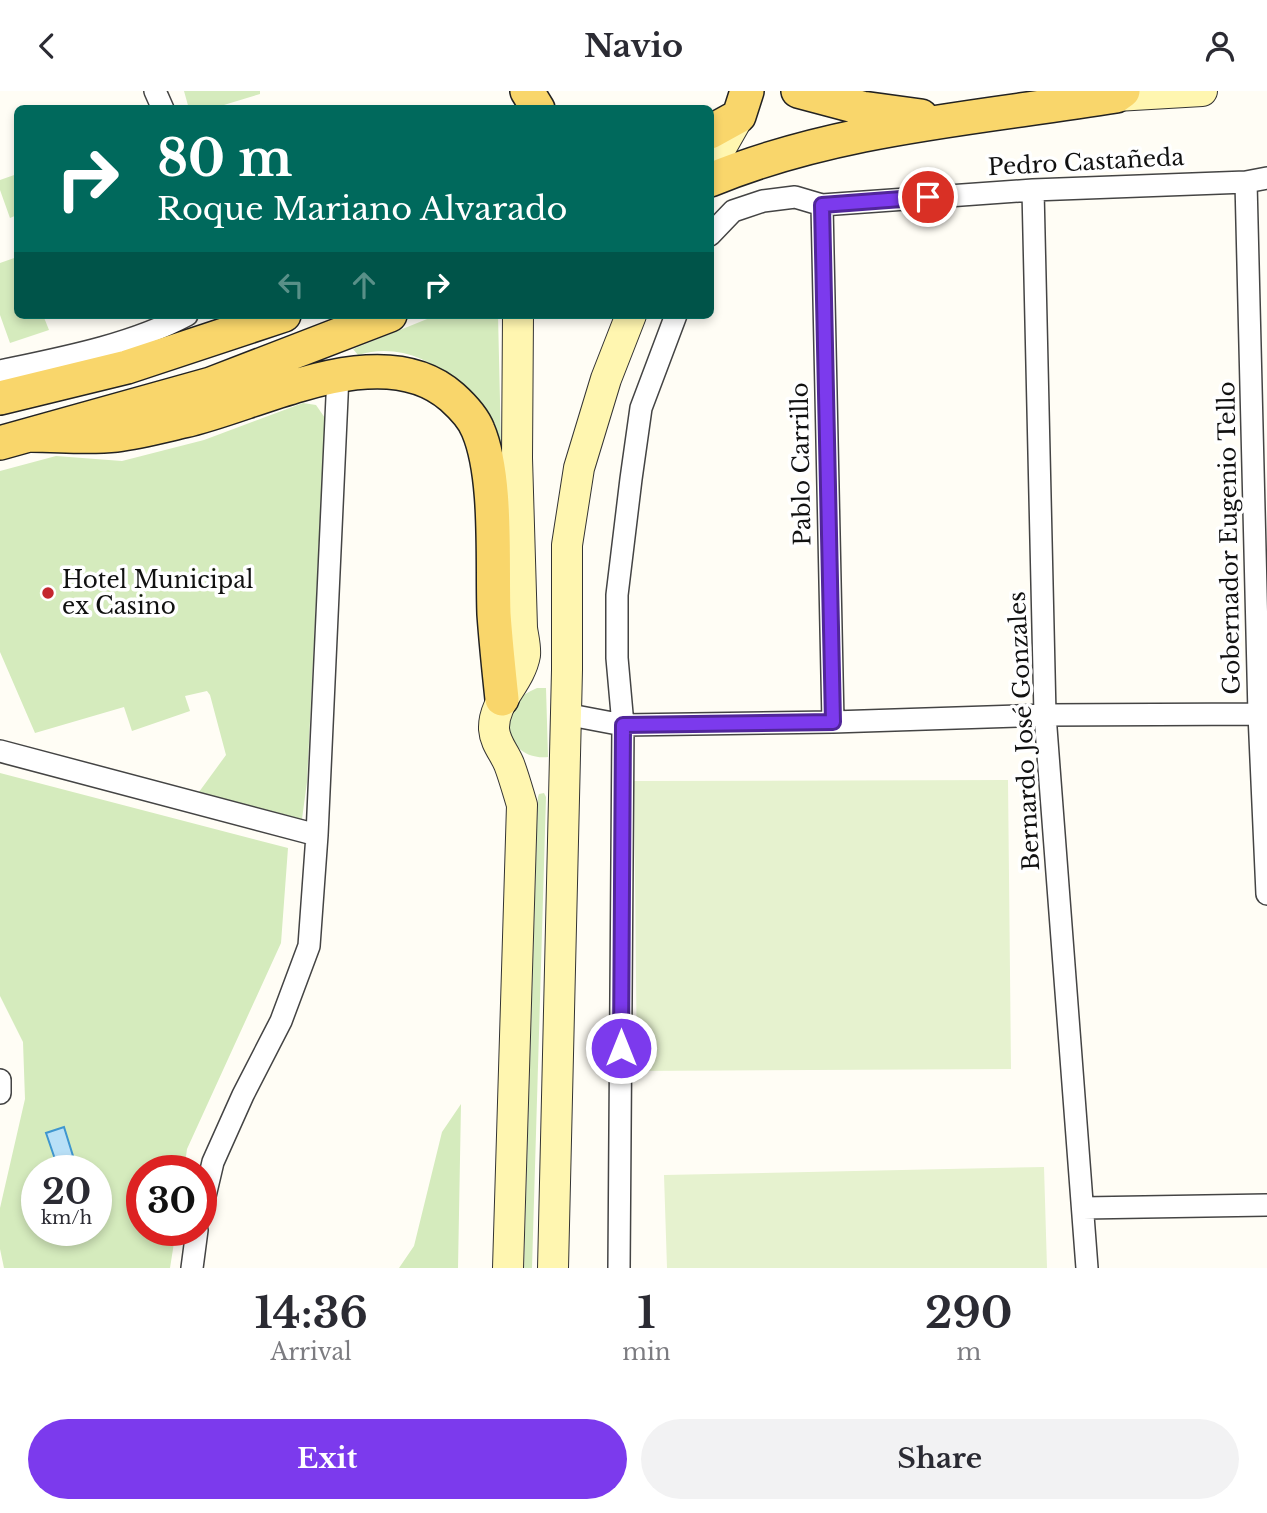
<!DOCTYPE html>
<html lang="en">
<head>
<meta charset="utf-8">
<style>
  body { margin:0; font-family:"Libre Baskerville",serif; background:#f2f2f3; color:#2b2b33; height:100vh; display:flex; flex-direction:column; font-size:26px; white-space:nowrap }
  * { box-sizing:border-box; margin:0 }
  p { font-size:23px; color:#7c7c81 }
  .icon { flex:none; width:38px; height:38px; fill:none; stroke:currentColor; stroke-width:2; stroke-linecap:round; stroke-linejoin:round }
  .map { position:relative; height:1177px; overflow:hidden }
  .panel { display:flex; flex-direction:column; background:#fff; flex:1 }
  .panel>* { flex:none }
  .hud { position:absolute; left:14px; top:14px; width:700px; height:214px; border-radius:10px; box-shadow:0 4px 10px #0003; background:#00695c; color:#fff; overflow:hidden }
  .speed { position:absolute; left:21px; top:1064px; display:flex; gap:14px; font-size:35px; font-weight:700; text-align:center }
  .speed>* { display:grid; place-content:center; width:91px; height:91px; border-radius:50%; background:#fff; box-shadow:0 4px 10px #0003; line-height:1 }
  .speed small { font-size:18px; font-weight:400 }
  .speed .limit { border:10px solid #d22; background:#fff; color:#111 }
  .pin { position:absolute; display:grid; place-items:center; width:60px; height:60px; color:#fff; margin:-30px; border:4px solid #fff; border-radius:50%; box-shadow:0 2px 7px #0007 }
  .me { position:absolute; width:77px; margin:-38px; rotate:0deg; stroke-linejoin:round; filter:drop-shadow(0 0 5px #0008) }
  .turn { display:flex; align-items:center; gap:24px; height:147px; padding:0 28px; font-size:32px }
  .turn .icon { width:91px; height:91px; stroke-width:2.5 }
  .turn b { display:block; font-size:49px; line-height:60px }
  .lanes { display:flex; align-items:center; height:66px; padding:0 28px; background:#0003; justify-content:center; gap:35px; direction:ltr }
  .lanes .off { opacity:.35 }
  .eta { display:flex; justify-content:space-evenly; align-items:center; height:119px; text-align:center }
  .eta b { font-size:42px; font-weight:700; line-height:49px }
  .cta { display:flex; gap:14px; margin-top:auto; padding:14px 28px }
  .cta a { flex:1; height:80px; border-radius:42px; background:#7c3aed; color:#fff; font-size:28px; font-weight:700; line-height:80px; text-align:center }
  .cta a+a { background:#f2f2f3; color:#2b2b33 }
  header { display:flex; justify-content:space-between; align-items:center; height:91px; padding:0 28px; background:#fff; font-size:32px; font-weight:700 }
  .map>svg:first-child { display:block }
  .green { fill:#d5ebbd; fill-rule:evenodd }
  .pitch { fill:#e6f2cf }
  .water { fill:#b9e0f7; stroke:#3f96cf; stroke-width:2 }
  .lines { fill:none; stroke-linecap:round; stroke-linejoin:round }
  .street-casing { stroke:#444; stroke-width:24 }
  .secondary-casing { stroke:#333; stroke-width:32 }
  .primary-casing { stroke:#222; stroke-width:36 }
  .street { stroke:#fff; stroke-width:21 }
  .secondary { stroke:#fff6b0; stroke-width:30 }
  .primary { stroke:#f9d66b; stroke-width:33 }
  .route-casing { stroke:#51269a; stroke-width:18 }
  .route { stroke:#7c3aed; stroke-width:12 }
  .poi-dot { fill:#c4262e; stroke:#fff; stroke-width:2.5 }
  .labels { text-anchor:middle; stroke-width:7; stroke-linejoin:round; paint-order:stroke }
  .street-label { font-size:23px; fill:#111; stroke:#fff }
  .poi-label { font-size:23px; fill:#111; stroke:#fff; text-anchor:start }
</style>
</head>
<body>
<header><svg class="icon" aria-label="back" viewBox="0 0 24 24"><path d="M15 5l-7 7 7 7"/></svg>Navio<svg class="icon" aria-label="person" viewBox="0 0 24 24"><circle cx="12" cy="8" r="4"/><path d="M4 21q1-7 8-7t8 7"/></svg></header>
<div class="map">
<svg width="1267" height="1177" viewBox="0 0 1267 1177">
  <rect width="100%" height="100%" fill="#fffdf5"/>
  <!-- green -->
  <path class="green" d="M184,0H260V3L214,17L189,18Z
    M17,83V124L10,127L0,99V89Z
    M17,166L18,224H43L49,239L10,252L0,224V172Z
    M437,224H498L501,353C477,299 421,245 358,264L353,258Z
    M303,312L316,314L325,327L307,691L302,728L199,701L226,664L210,604L207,600L185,605L190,620L132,640L124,616L35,642L0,561V380L56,365L122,370L204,349Z
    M537,597H546L548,666C516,669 500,640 514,613C519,605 529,601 537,597Z
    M0,682L288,757L281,852L187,1058L184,1080H142V1139H176L170,1177H4L0,1158V1117L25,1008L23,951L0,905ZM37,1080H96V1139H37Z
    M544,702L546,706L532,1177H524L538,706L539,703Z
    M461,1013L458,1177H399L414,1155L442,1041Z"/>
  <!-- pitch -->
  <path class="pitch" d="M1008,689L1011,978L637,980L634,690Z
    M1044,1076L1047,1177H667L664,1084Z"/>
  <!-- water -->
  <path class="water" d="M64,1036L73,1065L56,1071L46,1042Z"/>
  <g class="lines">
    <!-- street casing -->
    <g class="street-casing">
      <path id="street" d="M155,0L163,18
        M1246,91L1259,623L1267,803
        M1033,99L1045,624L1087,1177
        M822,114L833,631
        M710,144L733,120L763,110L795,106L822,114L1033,99L1246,91L1267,87
        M0,280C62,267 131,254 187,224
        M565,623L623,634L833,631L1045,624L1267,623
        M0,660L317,744L309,855L281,930L243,1004L213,1071L201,1122
        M317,744L338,284
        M0,989V1002
        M1083,1117L1267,1114
        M192,1177L197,1139
        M619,1177L623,634L617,567V504L631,388L641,317L676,224"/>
    </g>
    <!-- secondary casing -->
    <g class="secondary-casing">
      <path id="secondary" d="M1116,5L1202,0
        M710,76L739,25
        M508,1177L522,714C518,701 514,686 509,673C504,661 495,652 494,638C493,610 520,592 525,564C526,556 523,545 522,537L517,367L518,224
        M553,1177L567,579V454L579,377L606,288L631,224"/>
    </g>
    <!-- primary casing -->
    <g class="primary-casing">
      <path id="primary" d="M527,0L538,18
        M798,0L862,17L921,25
        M710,41L739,25L747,0
        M710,89C839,36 980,27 1116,5L1123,0
        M0,307L127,276L284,224
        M31,344C59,344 89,347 116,344C139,341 162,335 184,330C260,313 382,244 452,306C462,315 473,326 478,339C498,386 492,471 494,523C496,551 499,580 502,608
        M0,352L211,293L390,224"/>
    </g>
    <!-- street -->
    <use href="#street" class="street"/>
    <!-- secondary -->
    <use href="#secondary" class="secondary"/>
    <!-- primary -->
    <use href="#primary" class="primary"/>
  </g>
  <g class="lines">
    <!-- route casing -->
    <g class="route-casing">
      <path id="route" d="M621,957L623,634L833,631L822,114L928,106"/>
    </g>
    <!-- route -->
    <use href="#route" class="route"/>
  </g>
  <!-- markers -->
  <circle class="poi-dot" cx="48" cy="502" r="7"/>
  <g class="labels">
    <!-- street labels -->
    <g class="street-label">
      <text transform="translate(1086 71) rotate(-3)" y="8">Pedro Castañeda</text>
      <text transform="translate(801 373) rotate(-91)" y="8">Pablo Carrillo</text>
      <text transform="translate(1229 447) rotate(-91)" y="8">Gobernador Eugenio Tello</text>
      <text transform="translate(1024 640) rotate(-93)" y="8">Bernardo José Gonzales</text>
    </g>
    <!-- poi labels -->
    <g class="poi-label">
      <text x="62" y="497">Hotel Municipal<tspan x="62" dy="26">ex Casino</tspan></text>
    </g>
  </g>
</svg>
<div class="speed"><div>20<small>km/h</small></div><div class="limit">30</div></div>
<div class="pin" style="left:928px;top:106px;background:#d93025"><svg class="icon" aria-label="arrive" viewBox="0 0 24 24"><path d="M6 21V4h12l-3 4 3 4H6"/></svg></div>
<svg class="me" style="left:621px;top:957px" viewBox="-20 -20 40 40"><circle r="17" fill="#7c3aed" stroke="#fff" stroke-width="3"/><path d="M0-11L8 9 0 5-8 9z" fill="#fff"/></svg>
<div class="hud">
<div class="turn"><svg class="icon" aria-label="right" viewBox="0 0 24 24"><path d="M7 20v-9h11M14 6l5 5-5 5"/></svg><div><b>80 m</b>Roque Mariano Alvarado</div></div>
<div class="lanes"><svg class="icon off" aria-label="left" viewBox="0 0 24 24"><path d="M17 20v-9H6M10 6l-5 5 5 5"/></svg><svg class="icon off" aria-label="ahead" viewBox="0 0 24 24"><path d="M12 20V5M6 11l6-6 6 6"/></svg><svg class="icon" aria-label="right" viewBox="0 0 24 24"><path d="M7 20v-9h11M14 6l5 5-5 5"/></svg></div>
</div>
</div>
<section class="panel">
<div class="eta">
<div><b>14:36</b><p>Arrival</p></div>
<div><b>1</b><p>min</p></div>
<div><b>290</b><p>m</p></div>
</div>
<div class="cta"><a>Exit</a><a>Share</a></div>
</section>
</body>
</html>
